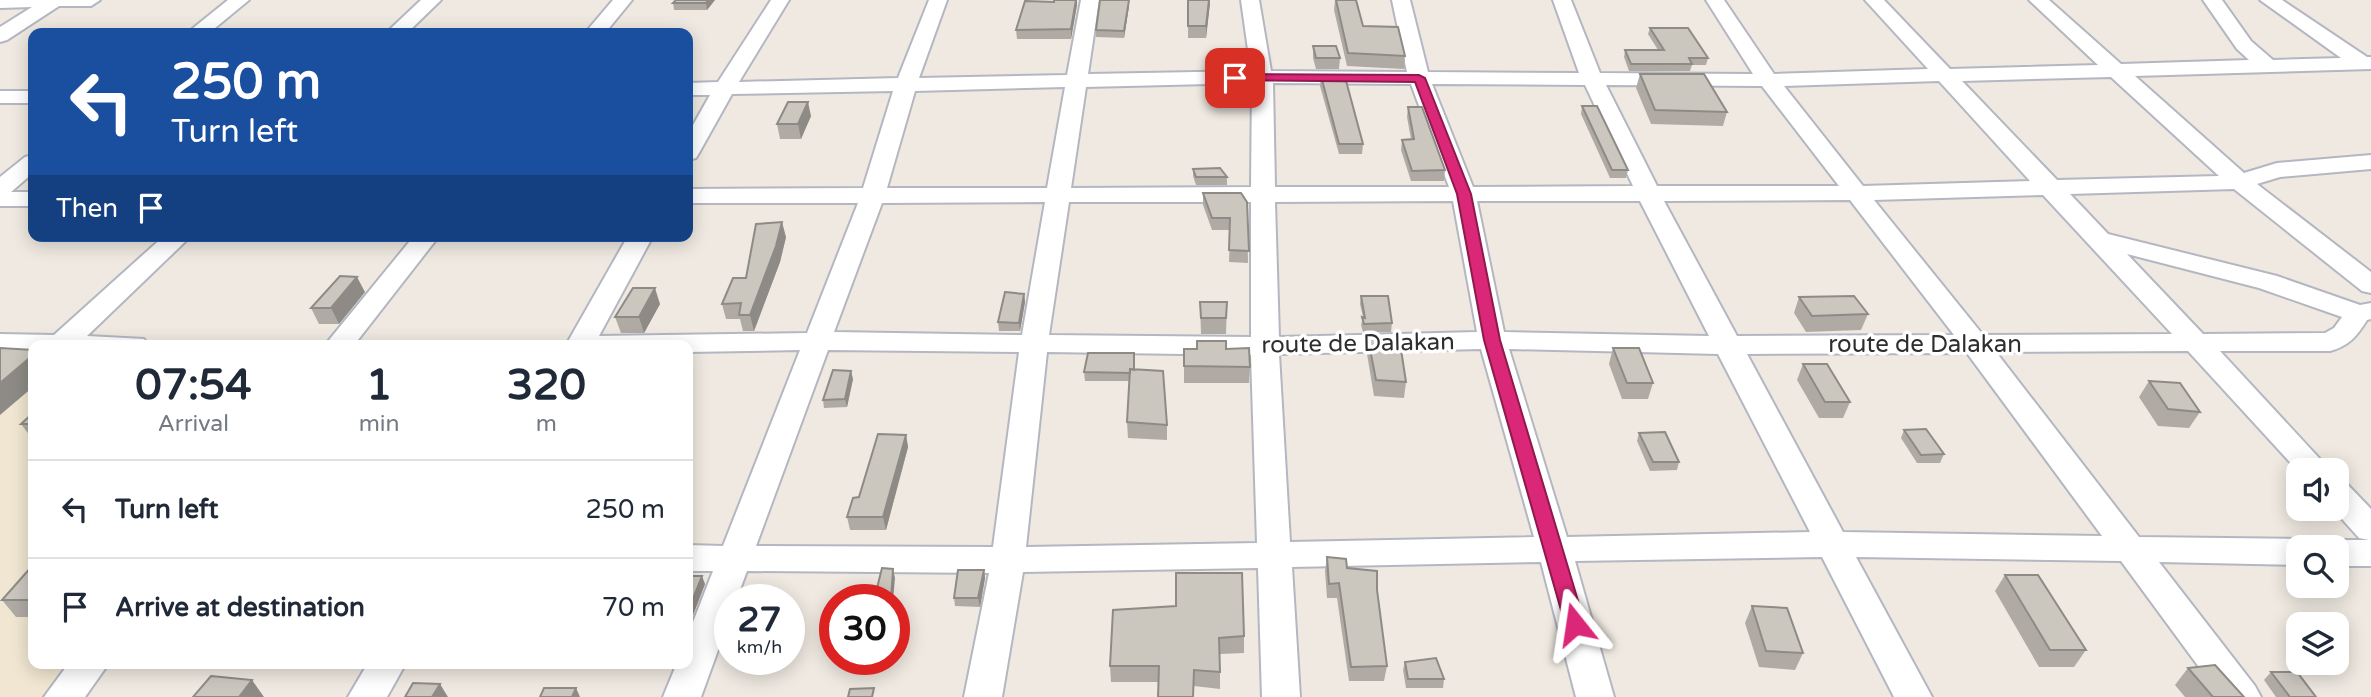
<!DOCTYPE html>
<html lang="en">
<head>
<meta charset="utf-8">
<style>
  body { margin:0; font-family:"Varela Round",sans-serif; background:#f2f2f3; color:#1f2937; height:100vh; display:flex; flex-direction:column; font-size:26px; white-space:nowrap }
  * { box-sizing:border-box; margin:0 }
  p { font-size:23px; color:#747a83 }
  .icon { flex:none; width:38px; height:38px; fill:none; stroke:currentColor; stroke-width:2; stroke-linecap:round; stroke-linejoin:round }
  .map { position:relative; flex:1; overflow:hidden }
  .sheet { position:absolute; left:28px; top:340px; width:665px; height:329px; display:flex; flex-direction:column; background:#fff; border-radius:14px; box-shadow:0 4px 18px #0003 }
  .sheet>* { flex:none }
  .hud { position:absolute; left:28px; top:28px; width:665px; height:214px; border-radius:14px; box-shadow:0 4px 18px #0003; background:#1a4fa0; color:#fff; overflow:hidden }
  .tools { position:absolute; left:2286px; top:458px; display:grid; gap:14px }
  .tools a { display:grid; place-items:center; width:63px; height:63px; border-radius:14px; background:#fff; box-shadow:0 4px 18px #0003; font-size:35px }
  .speed { position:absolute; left:714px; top:584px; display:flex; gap:14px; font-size:35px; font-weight:700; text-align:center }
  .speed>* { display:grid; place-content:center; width:91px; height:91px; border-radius:50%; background:#fff; box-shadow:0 4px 18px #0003; line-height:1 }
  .speed small { font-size:18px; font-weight:400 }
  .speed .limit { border:10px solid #d22; background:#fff; color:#111 }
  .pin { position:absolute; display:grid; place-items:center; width:60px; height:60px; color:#fff; margin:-30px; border-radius:14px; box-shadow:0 4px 10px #0006 }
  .me { position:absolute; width:77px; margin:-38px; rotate:345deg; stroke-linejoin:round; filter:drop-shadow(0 0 5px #0008) }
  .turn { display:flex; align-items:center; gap:24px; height:147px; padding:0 28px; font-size:32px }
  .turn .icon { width:91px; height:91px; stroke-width:2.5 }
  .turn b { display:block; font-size:49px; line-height:60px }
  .then { display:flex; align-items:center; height:66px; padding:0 28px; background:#0003; gap:14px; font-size:26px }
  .eta { display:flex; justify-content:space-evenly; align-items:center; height:119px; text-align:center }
  .eta b { font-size:42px; font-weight:700; line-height:49px }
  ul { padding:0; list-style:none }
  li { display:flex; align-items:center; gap:21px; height:98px; padding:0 28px; border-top:2px solid #e0e1e3 }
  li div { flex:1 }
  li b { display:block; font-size:26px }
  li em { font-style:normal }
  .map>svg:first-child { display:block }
  .education { fill:#f0e6d1 }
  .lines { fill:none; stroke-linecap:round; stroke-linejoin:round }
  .minor-casing { stroke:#b4b7c1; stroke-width:4 }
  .minor { fill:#fff; fill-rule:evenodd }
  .wall { fill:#afaba4 }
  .shaded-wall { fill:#8e8b86 }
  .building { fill:#cbc7bf; stroke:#8e8b86; stroke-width:2 }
  .route { fill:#db2777; stroke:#8e194d; stroke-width:2 }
  .labels { text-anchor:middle; stroke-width:7; stroke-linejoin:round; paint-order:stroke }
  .street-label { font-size:24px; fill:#2e2e2e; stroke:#fff }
</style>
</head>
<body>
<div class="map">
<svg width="2371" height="697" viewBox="0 0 2371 697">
  <rect width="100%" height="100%" fill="#efe9e1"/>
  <!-- education -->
  <path class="education" d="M0,360L33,361V663H81L52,697H0Z"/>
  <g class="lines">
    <!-- minor casing -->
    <g class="minor-casing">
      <path id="minor" d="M0,0H100L91,6H59L7,40L0,42V27L32,7L0,8Z
        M228,0H249L209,33H187Z
        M421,0H441L407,33H386Z
        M613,0H632L605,33H585Z
        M771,0H789L739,82L898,78L929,0H947L919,78L1067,75L1081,0H1099L1088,74L1251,71L1241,0H1259L1271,71L1407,72L1392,0H1410L1428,72L1579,73L1553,0H1571L1600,73L1753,74L1706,0H1724L1774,74L1928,69L1865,0H1884L1950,69L2098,65L2029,0H2049L2121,64L2249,60L2237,49L2203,0H2222L2251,41L2273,60L2341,58L2260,0H2282L2367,57H2371V69L2135,76L2244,173L2277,163L2371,155V169L2280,177L2257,184L2371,272V293L2362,291L2234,189L2070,194L2108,234L2277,276L2360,305L2371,303V319L2367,320C2357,336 2349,346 2330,351H2220L2331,471H2298L2188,351L1996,352L2139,537L2298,539L2310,543L2312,548H2298V565L2159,562L2255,686L2261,697H2221L2121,561L1856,557L1932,697H1894L1822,557L1575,561L1614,697H1576L1541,562L1292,567L1300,697H1262L1258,568L1023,572L1002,697H964L989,573L747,571L736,600H730V617L701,697H663L677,663H688V635L713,571H688V545L723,546L800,350L688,352V345H566L628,236H653L599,336L807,333L858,203H688V189L863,188L893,91L732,94L699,153L696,158L688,160V134L710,95H688V83L718,82ZM2111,77L2219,176L2057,180L1962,81ZM1939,81L2030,181L1863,186L1784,86ZM1252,83L1251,187L1071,188L1086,87ZM1273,83L1411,84L1449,187H1275ZM1432,84L1585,85L1633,186L1473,187ZM1606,85L1762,86L1839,186H1657ZM1065,87L1047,188H887L915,91ZM2043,195L2172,334L1983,335L1874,200ZM1850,200L1954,335L1737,336L1664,201ZM1453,201L1477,332L1279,337L1275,202ZM1477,201H1640L1709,336L1504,332ZM1045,202L1022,335L834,332L882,203ZM1069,202H1251V337L1049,335ZM2127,254L2259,288L2342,317L2334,328L2325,333L2203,334ZM1481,349L1534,537L1290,542L1279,354ZM1509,349L1718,354L1810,532L1567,537ZM828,350L1019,352L993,547L756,546ZM1047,352L1251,355L1257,543L1026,547ZM1967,353L2102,536L1843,532L1747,354Z
        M0,91H33V103H0Z
        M33,155V173L11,192H33V206H0V177L25,157Z
        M164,236H191L87,336L144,339L148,345H33V352H0V334L54,335Z
        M414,236H439L354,345H325Z
        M2336,481L2347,484L2371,509V566H2336V548H2322L2324,544L2336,540H2369L2359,538L2333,509H2336Z
        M69,663H109L85,697H44Z
        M368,663H406L387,697H348Z"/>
    </g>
    <!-- minor -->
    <use href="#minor" class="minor"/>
  </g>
  <!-- wall -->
  <path class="wall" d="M715,0L707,10H674L673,3Z
    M1129,0V6L1124,38L1096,37V30Z
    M1188,0H1210L1206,38H1188Z
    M1335,0H1356L1363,26L1405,56L1404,69L1347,66L1334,10Z
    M1077,5L1071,39H1017L1016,30Z
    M1650,28L1708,58L1706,65H1692L1690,71H1629L1624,57L1625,50H1658L1648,34Z
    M1313,46L1340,58L1339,69H1316L1313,58Z
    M1640,74L1727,112L1723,126L1651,124L1636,88Z
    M1321,76L1363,144L1362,154H1339L1320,86Z
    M1582,106L1628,170L1626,178H1610L1581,114Z
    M1408,107L1445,170L1444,181H1411L1401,150L1402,140L1411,139L1407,117Z
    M811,116L801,139H780L777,124Z
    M1193,169L1227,177V185H1196L1193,176Z
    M1203,193L1247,202L1248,263L1229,262L1230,230H1212L1203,205Z
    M786,237L780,262L754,331H743L740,319H726L722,304Z
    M365,292L339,324H319L311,308Z
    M1024,294L1025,302L1020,331H999L998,322Z
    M1361,296L1392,323L1391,332H1363L1361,325L1363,317L1360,304Z
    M1799,297L1868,314L1861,330L1806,332L1794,313Z
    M1200,302H1227L1226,334H1201Z
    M660,304L644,333H621L615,317Z
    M1368,339L1406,382L1404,398L1374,396L1367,354Z
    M1613,348L1653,383L1648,399H1622L1609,364Z
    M1184,349H1226L1250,367L1249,383H1184Z
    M1803,364L1850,402L1843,418H1819L1797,380Z
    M1134,370L1167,425V440L1128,438L1127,422L1130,381H1085L1084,372Z
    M853,379L847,407L824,408L823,400Z
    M2149,381L2200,412L2189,428L2158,426L2139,397Z
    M33,413V440L21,424Z
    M1904,430L1944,454L1940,463H1917L1901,438Z
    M1639,433L1679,462L1677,470L1650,471L1637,441Z
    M906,435L908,447L886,530H850L847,517Z
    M1327,557L1347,568L1377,590L1387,666L1384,681H1349L1337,598H1327L1325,571Z
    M33,565V617H16L2,600Z
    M984,570L985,578L980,607L955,606L954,598Z
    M2005,575L2086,650L2074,667H2039L1995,591Z
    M688,576L705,584L693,615H688Z
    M1176,606L1244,636V653L1220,654V689L1159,682H1111L1110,666Z
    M1752,606L1803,653L1795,670L1759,667L1745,623Z
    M1405,662L1444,679L1443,688H1406L1403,670Z
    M2188,668L2244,697H2185L2175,685Z
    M2271,672L2316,697H2276L2264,680Z"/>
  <!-- shaded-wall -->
  <path class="shaded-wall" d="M708,0H715L707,10L706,3Z
    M1076,0H1077V5L1071,39V29Z
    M1129,0V6L1124,38V31Z
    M1209,0L1210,4L1206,38V26Z
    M808,102L811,116L801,139L798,124Z
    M782,222L786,237L780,262L754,331L750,315Z
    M357,277L365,292L339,324L331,308Z
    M655,288L660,304L644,333L639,317Z
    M1024,294L1025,302L1020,331L1019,323Z
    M33,355V387L0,415V383Z
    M851,371L853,379L847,407L845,399Z
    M906,435L908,447L886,530L883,517Z
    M893,569L895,578L893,600H891Z
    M984,570L985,578L980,607L978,598Z
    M702,576L705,584L693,615L690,606Z
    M252,680L264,697H239Z
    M440,684L448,697H432Z
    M576,688L580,697H572Z"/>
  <!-- building -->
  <path class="building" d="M676,0H708L706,3H673Z
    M1054,0H1076L1071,29L1016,30L1025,1L1054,2Z
    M1100,0H1129L1124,31L1096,30Z
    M1188,0H1209L1206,26H1188Z
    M1336,0H1356L1363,26L1398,27L1405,56L1348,53Z
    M1650,28H1688L1708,58H1689L1692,64H1631L1625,50H1664Z
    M1313,46H1336L1340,58H1316Z
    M1640,74H1704L1727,112L1655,110Z
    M1321,76L1345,77L1363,144H1339Z
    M788,102H808L798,124H777Z
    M1582,106H1597L1628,170H1612Z
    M1408,107H1422L1445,170L1412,171L1402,140L1414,139Z
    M1220,168L1227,177H1196L1193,169Z
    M1203,193H1241L1247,202L1249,251L1229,250L1230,218H1212Z
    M782,222L776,246L750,315H739L741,303L722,304L733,278H746L756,224Z
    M340,276L357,277L331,308H311Z
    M633,288H655L639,317H615Z
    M1005,292L1024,294L1019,323L998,322Z
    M1361,296H1388L1392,323L1364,324L1362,317L1365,318Z
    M1854,296L1868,314L1812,316L1799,297Z
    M1200,302H1227L1226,318H1201Z
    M1396,338L1397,343H1400L1406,382L1376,380L1368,339Z
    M1197,341H1226V349L1249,348L1250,367L1184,366V349H1197Z
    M0,348L33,350V355L0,383Z
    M1613,348H1639L1653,383H1627Z
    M1088,353H1134V370L1130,369V373L1084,372Z
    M1803,364H1827L1850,402H1825Z
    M1130,369L1163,371L1167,425L1127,422Z
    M833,370L851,371L845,399L823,400Z
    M2149,381L2180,383L2200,412L2168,409Z
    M33,413V424H21Z
    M1926,429L1944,454L1921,455L1904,430Z
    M1665,432L1679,462H1653L1639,433Z
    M878,434L906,435L883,517H847L853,498L859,497Z
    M1327,557L1346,559L1347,568L1377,571V590L1387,666L1351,667L1339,583L1329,584Z
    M33,565V600H2Z
    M882,568L893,569L891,600H874Z
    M958,570H984L978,598H954Z
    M1176,573H1242L1244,636L1219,638L1220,672L1194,670L1193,697H1158L1159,666H1110L1113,610L1176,606Z
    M2005,575H2038L2086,650H2050Z
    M688,576H702L690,606H688Z
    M1752,606L1787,608L1803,653L1766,651Z
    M1436,658L1444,679H1408L1405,662Z
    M2215,665L2244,697H2213L2188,668Z
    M2271,672H2297L2316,697H2290Z
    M211,676L252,680L239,697H193Z
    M413,683L440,684L432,697H405Z
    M544,688H576L572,697H540Z
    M874,688L872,697H848L850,689Z"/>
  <!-- route -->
  <path class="route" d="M1235,74L1419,75L1425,78L1471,194L1500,340L1585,624L1582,629L1575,632L1568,629L1565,624L1484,340L1457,194L1415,82L1231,80V75Z"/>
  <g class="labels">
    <!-- street labels -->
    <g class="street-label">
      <text transform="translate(1358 343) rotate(-1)" y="8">route de Dalakan</text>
      <text x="1925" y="352">route de Dalakan</text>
    </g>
  </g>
</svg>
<div class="tools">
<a><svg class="icon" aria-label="sound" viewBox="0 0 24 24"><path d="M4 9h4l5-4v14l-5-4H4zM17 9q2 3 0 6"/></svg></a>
<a><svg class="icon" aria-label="search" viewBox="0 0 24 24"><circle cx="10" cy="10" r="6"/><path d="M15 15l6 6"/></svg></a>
<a><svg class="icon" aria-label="layers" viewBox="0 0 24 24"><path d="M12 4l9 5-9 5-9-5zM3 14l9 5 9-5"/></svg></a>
</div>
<div class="speed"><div>27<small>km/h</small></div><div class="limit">30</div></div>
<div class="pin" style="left:1235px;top:78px;background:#d93025"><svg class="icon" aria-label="arrive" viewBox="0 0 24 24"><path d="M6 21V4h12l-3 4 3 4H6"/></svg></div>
<svg class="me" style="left:1575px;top:624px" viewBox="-20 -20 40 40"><path d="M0-17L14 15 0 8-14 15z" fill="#db2777" stroke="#fff" stroke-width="4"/></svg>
<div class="hud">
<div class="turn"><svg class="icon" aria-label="left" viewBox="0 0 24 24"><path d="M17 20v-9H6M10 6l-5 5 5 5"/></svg><div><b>250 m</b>Turn left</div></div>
<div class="then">Then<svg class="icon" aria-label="arrive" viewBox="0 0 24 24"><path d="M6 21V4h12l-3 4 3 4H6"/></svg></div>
</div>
<section class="sheet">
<div class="eta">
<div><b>07:54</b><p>Arrival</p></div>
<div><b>1</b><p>min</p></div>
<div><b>320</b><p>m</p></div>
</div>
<ul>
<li><svg class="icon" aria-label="left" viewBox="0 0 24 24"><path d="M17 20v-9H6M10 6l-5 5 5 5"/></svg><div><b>Turn left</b></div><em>250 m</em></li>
<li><svg class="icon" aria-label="arrive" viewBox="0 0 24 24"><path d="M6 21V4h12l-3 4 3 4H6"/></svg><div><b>Arrive at destination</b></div><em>70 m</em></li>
</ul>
</section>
</div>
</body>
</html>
